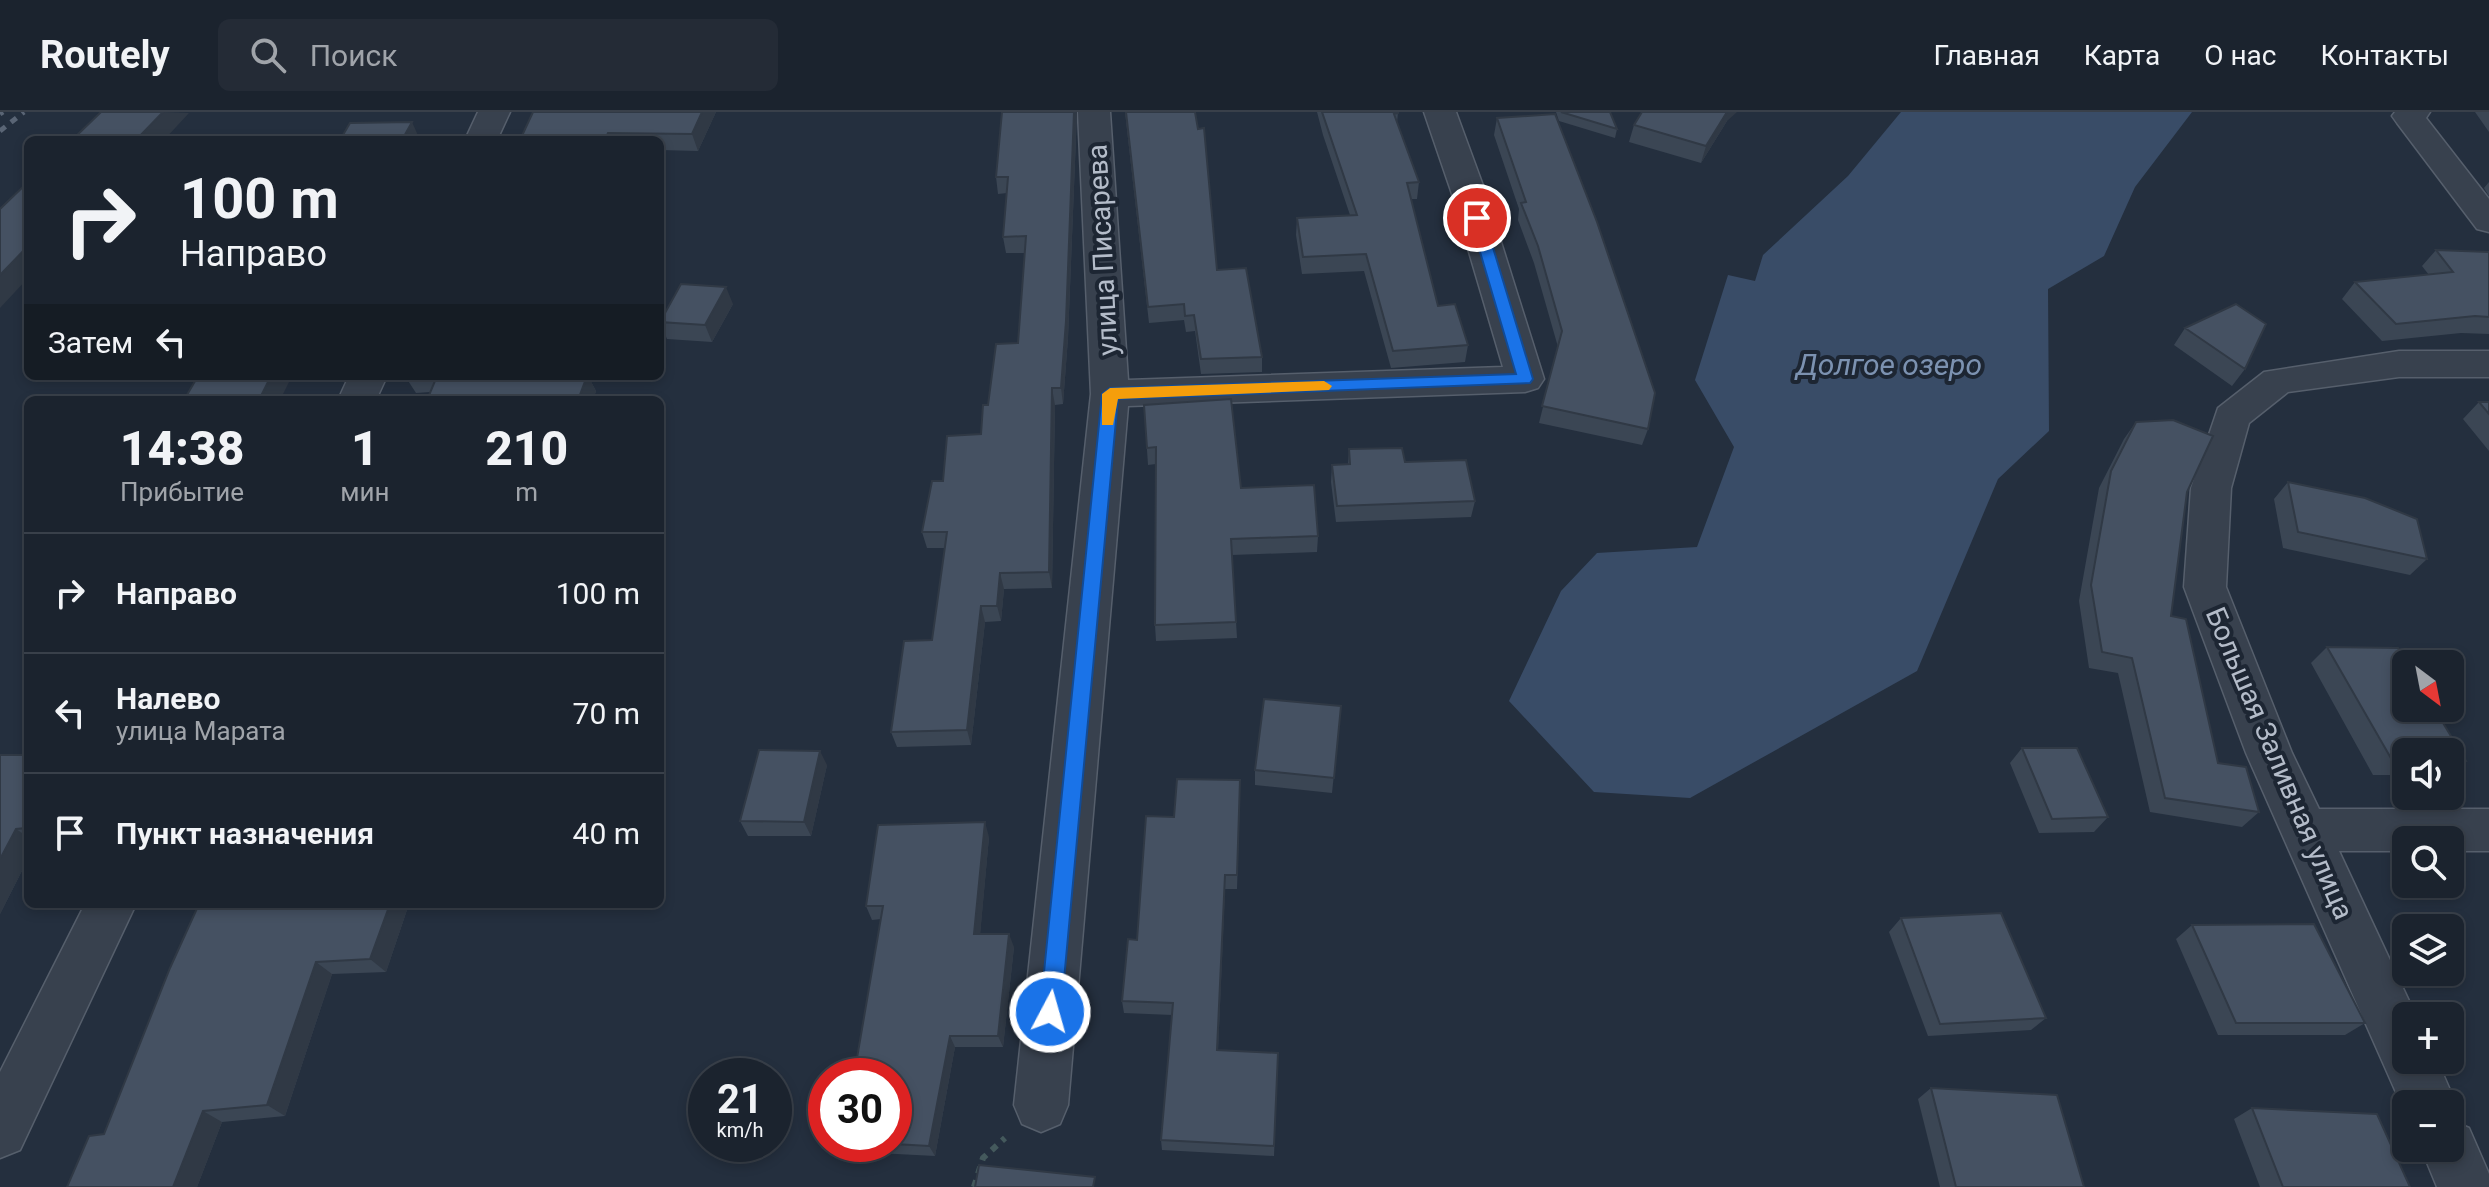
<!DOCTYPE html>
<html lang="ru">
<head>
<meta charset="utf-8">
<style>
  body { margin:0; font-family:Roboto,sans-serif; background:#242b36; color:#f1f3f6; height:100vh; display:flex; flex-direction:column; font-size:30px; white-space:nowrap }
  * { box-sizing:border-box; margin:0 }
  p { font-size:26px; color:#a0a4aa }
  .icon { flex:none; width:44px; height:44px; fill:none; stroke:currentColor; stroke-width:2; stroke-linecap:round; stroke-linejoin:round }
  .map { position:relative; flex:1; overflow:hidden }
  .side { position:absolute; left:24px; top:284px; width:640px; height:512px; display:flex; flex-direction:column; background:#1b232e; border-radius:12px; box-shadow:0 4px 12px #0003,0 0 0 2px #39404a }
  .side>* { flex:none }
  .banner { position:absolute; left:24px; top:24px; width:640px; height:244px; border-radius:12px; box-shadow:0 4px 12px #0003,0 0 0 2px #39404a; background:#1b232e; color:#f1f3f6; overflow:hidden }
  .needle { width:52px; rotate:148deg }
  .buttons { position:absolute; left:2392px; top:538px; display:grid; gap:16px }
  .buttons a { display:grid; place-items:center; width:72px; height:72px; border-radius:12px; background:#1b232e; box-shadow:0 4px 12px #0003,0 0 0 2px #39404a; font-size:40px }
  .speed { position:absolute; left:688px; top:946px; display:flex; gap:16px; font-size:40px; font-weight:700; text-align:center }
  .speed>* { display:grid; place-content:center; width:104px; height:104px; border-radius:50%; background:#1b232e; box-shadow:0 4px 12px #0003,0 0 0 2px #39404a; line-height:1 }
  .speed small { font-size:20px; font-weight:400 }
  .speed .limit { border:12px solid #d22; background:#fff; color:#111 }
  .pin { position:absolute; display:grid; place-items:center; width:68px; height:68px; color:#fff; margin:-34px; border:4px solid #fff; border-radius:50%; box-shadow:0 2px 8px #0007 }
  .me { position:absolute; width:88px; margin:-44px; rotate:6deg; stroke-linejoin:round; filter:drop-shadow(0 0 6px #0008) }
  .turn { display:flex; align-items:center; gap:28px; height:168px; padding:0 24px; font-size:36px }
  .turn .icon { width:104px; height:104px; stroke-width:2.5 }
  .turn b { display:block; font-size:56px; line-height:68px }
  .then { display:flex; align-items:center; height:76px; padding:0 24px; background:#0003; gap:16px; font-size:30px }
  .eta { display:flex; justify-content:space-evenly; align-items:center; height:136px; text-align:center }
  .eta b { font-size:48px; font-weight:800; line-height:56px }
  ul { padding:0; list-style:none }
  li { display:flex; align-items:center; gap:24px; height:120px; padding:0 24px; border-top:2px solid #39404a }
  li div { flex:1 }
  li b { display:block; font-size:30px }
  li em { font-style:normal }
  header { display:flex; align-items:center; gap:48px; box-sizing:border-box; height:112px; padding:0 40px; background:#1b232e; border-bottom:2px solid #39404a }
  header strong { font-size:38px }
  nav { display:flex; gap:44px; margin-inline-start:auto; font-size:28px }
  .search { width:560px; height:72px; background:#242b36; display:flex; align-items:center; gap:20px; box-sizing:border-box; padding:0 28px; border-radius:12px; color:#a0a4aa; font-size:30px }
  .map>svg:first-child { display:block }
  .water { fill:#394c67 }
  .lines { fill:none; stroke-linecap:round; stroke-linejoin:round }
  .minor-casing { stroke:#565f6c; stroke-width:3 }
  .tertiary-casing { stroke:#565f6c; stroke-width:3 }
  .path { stroke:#44595c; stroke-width:6; stroke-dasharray:7 7; stroke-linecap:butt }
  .minor { fill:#38414e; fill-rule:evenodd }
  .tertiary { fill:#38414e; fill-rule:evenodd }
  .rail { stroke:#5a6575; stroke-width:5; stroke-dasharray:7 7; stroke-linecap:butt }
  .wall { fill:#3b4654 }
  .shaded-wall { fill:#303945 }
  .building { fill:#455162; stroke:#303945; stroke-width:2 }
  .route { fill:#1a73e8; stroke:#114b97; stroke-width:2 }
  .slow { fill:#f59e0b }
  .labels { text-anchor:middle; stroke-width:8; stroke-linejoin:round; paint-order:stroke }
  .street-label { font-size:28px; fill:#b4bcc9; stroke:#1d2633 }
  .water-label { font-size:30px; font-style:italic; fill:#7c92b1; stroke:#1d2633 }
</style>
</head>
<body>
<header>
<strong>Routely</strong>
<div class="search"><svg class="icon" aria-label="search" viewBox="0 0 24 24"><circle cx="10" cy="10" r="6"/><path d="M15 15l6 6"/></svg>Поиск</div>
<nav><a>Главная</a><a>Карта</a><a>О нас</a><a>Контакты</a></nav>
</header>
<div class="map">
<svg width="2489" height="1075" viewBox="0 0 2489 1075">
  <rect width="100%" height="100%" fill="#242f3e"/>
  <!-- water -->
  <path class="water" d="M1901,0H2192L2135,75L2104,144L2048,177L2049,319L1998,367L1917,559L1690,686L1594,680L1509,589L1561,479L1597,441L1697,435L1734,335L1695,268L1728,163L1755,169L1763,143L1848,64Z"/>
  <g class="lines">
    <!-- minor casing -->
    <g class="minor-casing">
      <path id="minor" d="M1078,0H1110L1128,268L1503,255L1451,79L1424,0H1456L1485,79L1544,267L1538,276L1525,280L1128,294L1068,993L1060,1012L1041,1020L1022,1012L1014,993L1091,282Z
        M2395,0H2430L2426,6L2489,87V120L2477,117L2397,11L2392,4Z
        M2399,239H2489V265H2399L2288,280L2249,311L2231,376L2226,475L2292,641L2319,697H2489V739H2450V728H2406V739H2339L2416,904H2406V948H2437L2456,992L2450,1007V992H2406V1003L2246,641L2184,475L2191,376L2218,296L2264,260Z
        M2450,1008L2469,1016L2489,1062V1075H2437L2421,1036H2450Z"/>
    </g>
    <!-- tertiary casing -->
    <g class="tertiary-casing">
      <path id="tertiary" d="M478,0H510L497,28H465Z
        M349,264H387L376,288H338Z
        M85,792H136L20,1038L0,1046V960Z"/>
    </g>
    <!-- path -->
    <path class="path" d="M974,1075L983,1046L1005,1026"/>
    <!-- minor -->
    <use href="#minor" class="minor"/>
    <!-- tertiary -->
    <use href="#tertiary" class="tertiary"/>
    <!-- rail -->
    <path class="rail" d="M0,2L3,0
      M0,19L24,0"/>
  </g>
  <!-- wall -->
  <path class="wall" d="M533,0H716L698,39L660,38V28H520Z
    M1002,0H1077L1068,226L1063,292L1055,293L1052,476L1004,477L1001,509L985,510L971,633L897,635L891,620L932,528L945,436H927L922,420L943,369L981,322L988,293L1018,231L1025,141H1006L1003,125L1007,81L998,82L996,65Z
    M1125,0H1195L1217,158L1262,245V260L1201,262L1195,219L1186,220L1184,208L1149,211Z
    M1317,0H1398L1397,11L1419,70L1417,87H1411L1438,194L1468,233L1465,250L1391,256L1364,159L1302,162L1296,123L1297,106L1350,103L1323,23Z
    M1556,0H1610L1617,17L1615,26L1559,9Z
    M2475,0H2489V20Z
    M1497,6L1648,317L1642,333L1539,311L1558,235L1534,151L1518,108L1519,97L1494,23Z
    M1727,9L1701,51L1629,30L1634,13Z
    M2489,70V84L2484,76Z
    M2436,138L2489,140V222L2461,221L2382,229L2342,187L2355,170L2429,163L2422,154Z
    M733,192L712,230L667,227L660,211V209Z
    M2185,216L2245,257L2232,274L2174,233Z
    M405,264H588L596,279L593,288H427L430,280L416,281Z
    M2479,290H2489V339L2463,307Z
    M1144,293L1241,376L1318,424L1317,440L1232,443L1237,526L1156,529L1155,513L1156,352L1148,353Z
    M2136,310L2187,380L2171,504L2218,651L2259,700L2242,715L2150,700L2118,561L2089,556L2079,489L2099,376L2124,327Z
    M1349,337L1405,350L1475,389L1471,405L1336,410L1331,370L1332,353L1348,352Z
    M2288,370L2427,447L2410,463L2283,436L2274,387Z
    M2327,535L2466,649L2450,661V640H2406V663H2373L2311,551Z
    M1341,594L1332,681L1255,673V658Z
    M2022,636L2108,705L2094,720L2039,721L2010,651Z
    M0,643H28V747L0,802Z
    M827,653L811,724H748L740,709Z
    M1240,683L1237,777H1225L1218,939L1278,941L1274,1044L1162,1038L1161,1028L1172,903L1124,901L1122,889L1137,828L1174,705Z
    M989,725L980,822L1014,835L1003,935H955L935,1044L839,1039L833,1032H894L856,952L881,807L872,808L866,794Z
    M199,792H409L386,860L332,862L285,1004L222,1010L197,1075H67L104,1022Z
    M1901,806L2046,906L2031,918L1928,924L1889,820Z
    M2192,813L2365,911L2345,923H2218L2176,827Z
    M1931,976L2084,1075H1940L1918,987Z
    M2252,996L2410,1075H2260L2234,1007Z"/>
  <!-- shaded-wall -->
  <path class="shaded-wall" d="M163,0L189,1L164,28H136Z
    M702,0H716L698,39L692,22Z
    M1074,0H1077L1068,226L1063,292L1061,276Z
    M1727,0H1737L1727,9L1701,51L1706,34Z
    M412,10L420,28H402Z
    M28,134V166L0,196V163Z
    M726,175L733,192L712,230L705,213Z
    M271,264H292L280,288H259Z
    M587,264H588L596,279L593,288H578Z
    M1052,276L1055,293L1052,476L1049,460Z
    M1000,461L1004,477L1001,509L997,494Z
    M981,494L985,510L971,633L967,618Z
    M820,639L827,653L811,724L804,710Z
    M985,710L989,725L979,835L974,822Z
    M16,717L28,725V747L0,802V747Z
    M1225,763V777L1217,950V938Z
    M390,792H409L386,860L370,847Z
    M1009,822L1014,835L1003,935L998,924Z
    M316,850L332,862L285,1004L267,993Z
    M950,924L955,935L935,1044L929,1034Z
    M203,999L222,1010L197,1075H173Z"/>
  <!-- building -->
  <path class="building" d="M101,0H163L136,28H72Z
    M533,0H702L692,22L608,21L605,28H520Z
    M1002,0H1074L1066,209L1061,276H1052L1049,460L1000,461L997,494H981L967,618L891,620L904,529L932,528L947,420H922L932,369H943L947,324L981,322L983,293H988L996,232L1018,231L1026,124L1003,125L1008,65H996Z
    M1126,0H1195L1198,17L1204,16L1217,158L1246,156L1262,245L1201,247L1194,203L1185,204L1184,192L1148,195Z
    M1322,0H1398V1L1394,2L1419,70L1407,71L1438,194L1455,192L1468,233L1393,239L1366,142L1303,145L1297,106L1357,103Z
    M1561,0H1610L1617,17Z
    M1642,0H1727L1706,34L1634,13Z
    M1555,2L1597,110L1655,281L1648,317L1542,294L1562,219L1538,134L1521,91L1526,90L1497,6Z
    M412,10L402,28H340L350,11Z
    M28,70V134L0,163V97Z
    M2436,138L2489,140V205L2475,204L2396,212L2355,170L2453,160Z
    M681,172L726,175L705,213L660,210Z
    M2236,192L2266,212L2245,257L2185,216Z
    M198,264H271L259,288H184Z
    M437,264L518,265L587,264L578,288H427Z
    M1231,287L1241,376L1314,373L1318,424L1231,427L1236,510L1155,513L1156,335L1147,336L1144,293Z
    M2479,290H2489V302Z
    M2173,308L2213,324L2187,380L2171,504L2186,507L2218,651L2246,655L2259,700L2165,686L2132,546L2102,540L2091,473L2111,359L2136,310Z
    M1402,336L1405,350L1466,348L1475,389L1337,394L1332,353L1350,352L1349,337Z
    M2288,370L2365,386L2417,407L2427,447L2298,420Z
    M2327,535L2398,536L2407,552H2406V596H2434L2466,649L2450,648V640H2406V648H2392Z
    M1264,587L1341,594L1334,666L1255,658Z
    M2022,636H2077L2108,705L2052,707Z
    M759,638L820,639L804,710L740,709Z
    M0,643H28V714L26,716L16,717L0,747Z
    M1177,667L1240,668L1237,763H1225L1217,938L1278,941L1274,1034L1161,1028L1173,891L1122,889L1128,827L1137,828L1146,704L1174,705Z
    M985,710L974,822H1009L998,924H950L929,1034L894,1032V964H845L848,951L856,952L883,794H866L878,713Z
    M199,792H390L370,847L316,850L267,993L203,999L173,1075H67L89,1024L104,1022L170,856Z
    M2001,801L2046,906L1940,912L1901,806Z
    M2314,812L2365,911H2236L2192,813Z
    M1931,976L2057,983L2084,1075H1956Z
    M2252,996L2377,1002L2410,1075H2283Z
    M979,1053L1095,1065L1093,1075H975Z"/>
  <!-- route -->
  <path class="route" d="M1477,101L1484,106L1533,267L1530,271L1118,287L1061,900L1058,908L1050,911L1043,908L1040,900L1102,282L1110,276L1516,262L1470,106Z"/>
  <!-- slow -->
  <path class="slow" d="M1324,269L1332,274L1329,278L1118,287L1113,313H1102V282L1110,276Z"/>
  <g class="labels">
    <!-- street labels -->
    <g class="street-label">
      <text transform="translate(1102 138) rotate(-93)" y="10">улица Писарева</text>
      <text transform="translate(2280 651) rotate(67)" y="10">Большая Заливная улица</text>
    </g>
    <!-- water labels -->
    <g class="water-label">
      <text x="1889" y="263">Долгое озеро</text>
    </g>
  </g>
</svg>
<div class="buttons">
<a><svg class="needle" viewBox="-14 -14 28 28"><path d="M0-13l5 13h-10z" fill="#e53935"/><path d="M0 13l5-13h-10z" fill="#a0a4aa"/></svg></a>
<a><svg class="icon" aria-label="sound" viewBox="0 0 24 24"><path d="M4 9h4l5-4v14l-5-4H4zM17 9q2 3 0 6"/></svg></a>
<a><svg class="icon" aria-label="search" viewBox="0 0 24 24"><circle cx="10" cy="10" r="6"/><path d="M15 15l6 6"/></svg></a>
<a><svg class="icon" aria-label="layers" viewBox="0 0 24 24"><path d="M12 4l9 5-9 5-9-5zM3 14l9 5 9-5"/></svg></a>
<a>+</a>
<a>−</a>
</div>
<div class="speed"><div>21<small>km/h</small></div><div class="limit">30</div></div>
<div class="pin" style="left:1477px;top:106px;background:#d93025"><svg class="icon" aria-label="arrive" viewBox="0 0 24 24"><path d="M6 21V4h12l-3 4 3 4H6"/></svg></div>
<svg class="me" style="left:1050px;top:900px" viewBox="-20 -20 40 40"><circle r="17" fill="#1a73e8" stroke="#fff" stroke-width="3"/><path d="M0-11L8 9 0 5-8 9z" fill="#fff"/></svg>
<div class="banner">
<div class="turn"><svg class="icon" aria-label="right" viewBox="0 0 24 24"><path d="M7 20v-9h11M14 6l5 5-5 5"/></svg><div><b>100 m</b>Направо</div></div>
<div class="then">Затем<svg class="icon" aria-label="left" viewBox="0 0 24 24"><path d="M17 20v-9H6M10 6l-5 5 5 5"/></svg></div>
</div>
<section class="side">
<div class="eta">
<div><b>14:38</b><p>Прибытие</p></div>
<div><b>1</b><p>мин</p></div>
<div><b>210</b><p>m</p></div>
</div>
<ul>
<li><svg class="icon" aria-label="right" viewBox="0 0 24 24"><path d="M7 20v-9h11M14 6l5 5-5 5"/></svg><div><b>Направо</b></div><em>100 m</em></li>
<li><svg class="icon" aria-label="left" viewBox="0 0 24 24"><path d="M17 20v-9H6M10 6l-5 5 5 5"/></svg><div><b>Налево</b><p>улица Марата</p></div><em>70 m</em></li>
<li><svg class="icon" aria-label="arrive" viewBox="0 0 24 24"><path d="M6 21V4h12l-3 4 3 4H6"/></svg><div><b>Пункт назначения</b></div><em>40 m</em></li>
</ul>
</section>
</div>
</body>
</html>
